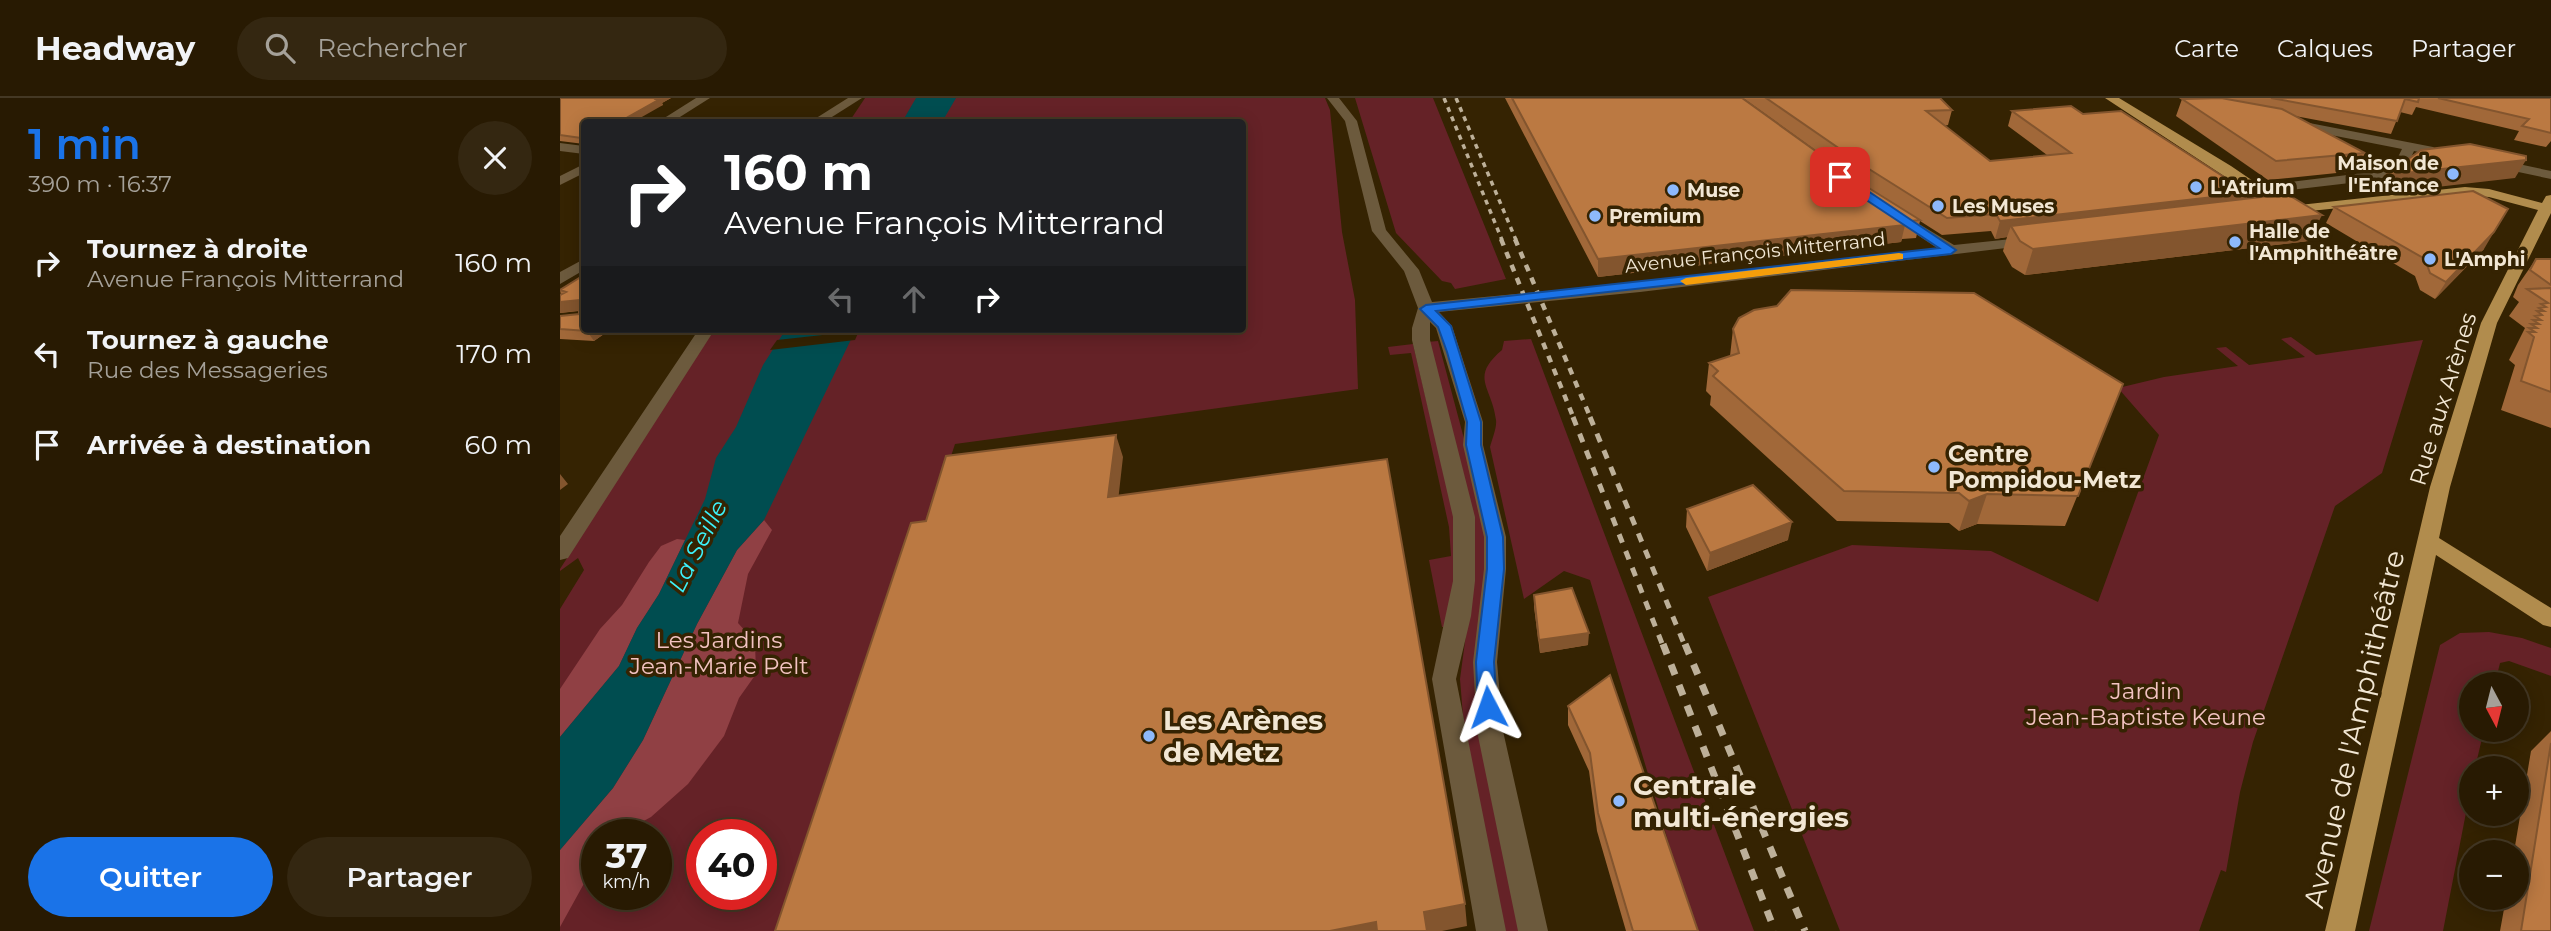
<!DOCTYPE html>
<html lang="fr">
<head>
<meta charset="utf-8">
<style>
  body { margin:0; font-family:Montserrat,sans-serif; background:#342711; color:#f1f3f6; height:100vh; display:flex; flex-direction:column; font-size:26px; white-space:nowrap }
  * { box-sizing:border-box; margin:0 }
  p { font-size:23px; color:#a5a199 }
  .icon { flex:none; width:38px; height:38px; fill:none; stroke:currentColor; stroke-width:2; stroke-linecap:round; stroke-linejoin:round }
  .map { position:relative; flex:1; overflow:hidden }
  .side { display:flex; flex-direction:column; background:#281a02; width:560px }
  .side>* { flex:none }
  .hud { position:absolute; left:21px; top:21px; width:665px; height:214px; border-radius:7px; box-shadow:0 4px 18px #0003,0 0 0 2px #443824; background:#202124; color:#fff; overflow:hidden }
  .needle { width:46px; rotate:173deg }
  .buttons { position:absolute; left:1899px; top:574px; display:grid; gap:14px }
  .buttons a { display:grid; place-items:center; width:70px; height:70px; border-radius:50%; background:#281a02; box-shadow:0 4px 18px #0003,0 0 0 2px #443824; font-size:35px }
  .speed { position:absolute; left:21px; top:721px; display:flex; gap:14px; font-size:35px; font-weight:700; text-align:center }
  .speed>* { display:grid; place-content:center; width:91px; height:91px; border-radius:50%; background:#281a02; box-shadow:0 4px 18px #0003,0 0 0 2px #443824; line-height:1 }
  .speed small { font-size:18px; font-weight:400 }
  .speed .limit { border:10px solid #d22; background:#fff; color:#111 }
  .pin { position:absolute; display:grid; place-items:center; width:60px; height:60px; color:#fff; margin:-30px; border-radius:14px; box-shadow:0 4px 10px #0006 }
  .me { position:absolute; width:77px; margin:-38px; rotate:356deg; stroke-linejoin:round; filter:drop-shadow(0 0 5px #0008) }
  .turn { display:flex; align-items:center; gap:24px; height:147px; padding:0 28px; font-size:32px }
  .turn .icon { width:91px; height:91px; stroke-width:2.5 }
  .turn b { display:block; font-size:49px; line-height:60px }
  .lanes { display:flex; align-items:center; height:66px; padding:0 28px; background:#0003; justify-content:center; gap:35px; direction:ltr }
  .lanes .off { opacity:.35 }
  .round { display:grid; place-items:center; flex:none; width:74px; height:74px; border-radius:37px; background:#342711 }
  .headline { display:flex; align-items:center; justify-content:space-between; height:119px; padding:0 28px }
  h1 { font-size:42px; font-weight:600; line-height:52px; color:#1a73e8 }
  .action { display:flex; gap:14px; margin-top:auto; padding:14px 28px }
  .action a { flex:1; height:80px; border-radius:42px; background:#1a73e8; color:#fff; font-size:28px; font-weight:600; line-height:80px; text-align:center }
  .action a+a { background:#342711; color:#f1f3f6 }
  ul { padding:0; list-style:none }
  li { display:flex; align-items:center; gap:21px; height:91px; padding:0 28px }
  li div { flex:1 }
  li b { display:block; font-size:26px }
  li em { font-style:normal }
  header { display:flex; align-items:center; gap:42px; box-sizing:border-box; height:98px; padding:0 35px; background:#281a02; border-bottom:2px solid #443824 }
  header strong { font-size:33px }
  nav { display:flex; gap:38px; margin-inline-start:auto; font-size:24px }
  .search { width:490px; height:63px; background:#342711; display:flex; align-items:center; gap:18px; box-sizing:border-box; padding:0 24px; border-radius:38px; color:#a5a199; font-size:26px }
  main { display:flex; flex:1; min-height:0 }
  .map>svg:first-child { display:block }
  .green { fill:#652227; fill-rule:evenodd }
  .forest { fill:#904044 }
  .water { fill:#004d50 }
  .pier { fill:#352302 }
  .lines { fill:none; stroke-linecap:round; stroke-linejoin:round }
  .minor { fill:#6c5a3d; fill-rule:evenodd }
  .major { fill:#b18c4d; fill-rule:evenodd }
  .rail-far3 { stroke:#bdb099; stroke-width:3.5; stroke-dasharray:5 5; stroke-linecap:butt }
  .rail-far2 { stroke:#bdb099; stroke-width:4.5; stroke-dasharray:7 7; stroke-linecap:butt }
  .rail-far1 { stroke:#bdb099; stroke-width:5; stroke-dasharray:9 9; stroke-linecap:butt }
  .rail { stroke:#bdb099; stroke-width:7; stroke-dasharray:11 11; stroke-linecap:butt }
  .wall { fill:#a16839 }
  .shaded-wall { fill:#83552e }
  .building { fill:#bb7942; stroke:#83552e; stroke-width:2 }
  .route { fill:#1a73e8; stroke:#114b97; stroke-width:2 }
  .slow { fill:#f59e0b }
  .poi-dot { fill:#8db9fc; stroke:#352302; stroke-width:2.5 }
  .labels { text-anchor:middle; stroke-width:7; stroke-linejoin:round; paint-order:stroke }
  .far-poi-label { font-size:19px; font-weight:bold; fill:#f2e7d4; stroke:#352302; text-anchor:start }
  .far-street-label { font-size:19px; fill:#f2e7d4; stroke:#352302 }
  .street-label { font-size:23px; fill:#f2e7d4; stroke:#352302 }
  .poi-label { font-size:23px; font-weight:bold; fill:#f2e7d4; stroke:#352302; text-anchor:start }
  .park-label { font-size:23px; fill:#f3c3c2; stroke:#352302 }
  .water-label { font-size:24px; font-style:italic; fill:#3cf2fa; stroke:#352302 }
  .near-poi-label { font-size:28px; font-weight:bold; fill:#f2e7d4; stroke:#352302; text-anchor:start }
  .near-street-label { font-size:28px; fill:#f2e7d4; stroke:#352302 }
</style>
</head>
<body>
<header>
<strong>Headway</strong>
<div class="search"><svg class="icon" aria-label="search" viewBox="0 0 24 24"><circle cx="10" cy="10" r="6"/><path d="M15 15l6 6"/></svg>Rechercher</div>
<nav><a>Carte</a><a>Calques</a><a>Partager</a></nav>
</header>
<main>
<section class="side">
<div class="headline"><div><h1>1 min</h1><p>390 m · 16:37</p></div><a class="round"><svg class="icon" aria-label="close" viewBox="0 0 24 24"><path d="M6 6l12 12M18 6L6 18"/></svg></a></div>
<ul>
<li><svg class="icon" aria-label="right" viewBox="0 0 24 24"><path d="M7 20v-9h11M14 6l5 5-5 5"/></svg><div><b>Tournez à droite</b><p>Avenue François Mitterrand</p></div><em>160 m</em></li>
<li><svg class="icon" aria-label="left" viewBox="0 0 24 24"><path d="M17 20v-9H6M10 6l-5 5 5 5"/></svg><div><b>Tournez à gauche</b><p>Rue des Messageries</p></div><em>170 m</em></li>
<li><svg class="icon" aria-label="arrive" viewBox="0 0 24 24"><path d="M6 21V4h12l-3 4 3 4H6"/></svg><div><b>Arrivée à destination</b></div><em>60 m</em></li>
</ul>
<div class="action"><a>Quitter</a><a>Partager</a></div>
</section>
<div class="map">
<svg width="1991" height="833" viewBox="0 0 1991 833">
  <rect width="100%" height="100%" fill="#352302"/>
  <!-- green -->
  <path class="green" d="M305,0H765L770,12L782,134L795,202L798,291L395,346L235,833H0V511L24,472L18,460L0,473V471L154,231H682V24H289ZM37,737H96V796H37ZM142,737H201V796H142Z
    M795,0H873L946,181L895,191L891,185L882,183L836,135Z
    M1731,239L1756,257L1863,242L1822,375L1775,408L1693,644L1680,694L1666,774L1661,772L1639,833H1280L1148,499L1292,447L1431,453L1538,504L1599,337L1558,290L1604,279L1678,268L1656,250L1666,249L1689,267L1745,259L1721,241Z
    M971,241L1194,833H1135L1030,482L1004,473L964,501L930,349C932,341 937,330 936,322C932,288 909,280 942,252L944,243Z
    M878,243L923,412L960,833H943L903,618L900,581L912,491L867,244Z
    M853,246L894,418L896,477L886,529H882L869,462L891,458L889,429L851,255L830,257L828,249Z
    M1929,534L1962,540L1991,550V578L1949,563L1940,565L1935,586H1911V632H1924L1915,670H1911V689L1883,833H1809L1880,547L1900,535Z"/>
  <!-- forest -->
  <path class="forest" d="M204,422L212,432L188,476L178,525L195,544L196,576L179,600L164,638L128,686L91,719L58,737H37V762L0,829V752L53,690L83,642L137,526L177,452Z
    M117,441L125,442L99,496L77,530L59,568L0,639V591L40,531L62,507L89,464L101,448Z"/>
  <!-- water -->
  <path class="water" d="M356,0H396L382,24H342Z
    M226,231H296L204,422L177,452L137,526L83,642L53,690L0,752V639L59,568L77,530L99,496L145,401L156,360L176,329L203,267Z"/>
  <!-- pier -->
  <path class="pier" d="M299,233L295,242L210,252L217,242Z"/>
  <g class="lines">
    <!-- minor -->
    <path class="minor" d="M136,0H150L112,24H98Z
      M288,0H302L264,24H250Z
      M767,0H779L797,23L826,132L859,172L872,204L1080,184L1377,150L1329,118L1327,115L1334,111L1394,147L1471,139L1478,143L1471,147L1080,194L879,214L892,228L923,324V347L946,439V471L937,564L943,633L988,833H958L917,633L913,564L924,471V439L903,347L905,324L876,230L870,224V242L915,419V483L911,518L896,581L946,833H916L872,581L893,483V419L852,242V230L858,210L844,173L812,133L785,23Z
      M1734,22L1873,49L1879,53L1873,57L1854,53L1848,66L1824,81L1721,93L1680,89V83L1685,82L1721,85L1820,73L1837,61L1842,51L1730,29V23Z
      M0,45L24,48V56L0,53Z
      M1935,61L1991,73V81L1930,68L1928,65Z
      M24,66V75L0,87V78Z
      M24,161V172L0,186V174Z
      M139,231H155L8,460L0,462V438Z"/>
    <!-- major -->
    <path class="major" d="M1545,0H1559L1671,68L1730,108L1905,89L1929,91L1982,105L1986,98L1991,97V115L1937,225L1890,389L1879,440L1991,510V529L1983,527L1876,457L1795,833H1765L1870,389L1921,225L1978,112L1929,99L1905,97L1722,116Z"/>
    <!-- rail-far3 -->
    <path class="rail-far3" d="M884,0L942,142
      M896,0L956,142"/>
    <!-- rail-far2 -->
    <path class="rail-far2" d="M941,141L1014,321
      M955,141L1031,321"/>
    <!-- rail-far1 -->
    <path class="rail-far1" d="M1013,319L1103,548
      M1030,319L1125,548"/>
    <!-- rail -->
    <path class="rail" d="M1103,546L1215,833
      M1125,546L1245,833"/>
  </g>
  <!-- wall -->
  <path class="wall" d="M0,0H111L102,5L103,7L24,24V46L0,43Z
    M945,0H1182L1304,87L1183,0H1380L1392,12L1388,27L1384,28L1430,63L1487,57L1448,28L1452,13L1523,16L1687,100L1749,143L1465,177L1452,169L1443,153L1447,139L1435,141L1431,133L1382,137L1360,123L1356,140L1342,141L1341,144L1038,179Z
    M1636,0H1991V43L1986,49L1954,42L1959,33L1856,9L1852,17L1840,14L1831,36L1735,18L1805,55L1796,73L1708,82L1616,18L1622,1Z
    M1774,109L1924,151L1875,201L1860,192L1855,178L1766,125Z
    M1976,161H1991V330L1941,312L1955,267L1949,262L1965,230L1949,218L1959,204L1953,199L1958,187Z
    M24,177V231H51L34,243L0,241V218L19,216V213L0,215V197H1L0,192Z
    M1173,231L1563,286L1505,428L1417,426L1399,433L1389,425L1277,423L1150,307L1151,298L1146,293L1149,265L1170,258Z
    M1127,411L1228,442L1147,473L1126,429Z
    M974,497L1028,547L980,555L974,509Z
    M1008,608L1138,833H1066L1037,733L1029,673L1008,627Z
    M1991,633V833H1940L1946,800H1956V754H1954L1971,653Z"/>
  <!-- shaded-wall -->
  <path class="shaded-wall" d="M97,0H111L102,5L103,7L73,24H59Z
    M1966,62L1955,80L1816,96L1826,77Z
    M1689,95L1682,112L1451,128L1447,139L1435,141L1440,123Z
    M1762,117L1749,143L1465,177L1473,151Z
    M1345,127L1341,144L1038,179V161Z
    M1934,134L1924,151L1875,201L1886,184Z
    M19,202L24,212L0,215V204Z
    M29,231H51L34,243L27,233Z
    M556,337L563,359L556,421L548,399Z
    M0,376L8,386L0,392Z
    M1427,396L1417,426L1399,433L1409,403Z
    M1232,424L1228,442L1147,473L1150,455Z
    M1029,535L1028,547L980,555L979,542Z
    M905,806L907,828L882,833H867L864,814Z
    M816,824L817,833H770Z"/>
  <!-- building -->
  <path class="building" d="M0,0H97L96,1H100L59,24H24V38L21,40L0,37Z
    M952,0H1182L1296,82L1360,122L1341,124L1345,127L1038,161Z
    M1206,0H1380L1392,12L1366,13L1430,63L1511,55L1452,13L1511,8L1523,16L1561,13L1689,95L1440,123L1436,116L1387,120L1309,71Z
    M1661,0L1722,11L1805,55L1716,63L1622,1Z
    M1711,0H1859L1858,4L1845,1L1837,23Z
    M1878,0H1991V35L1962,28L1969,21Z
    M1910,46L1966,58V62L1826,77L1861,52Z
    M1913,93L1948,111L1934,134L1886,184L1870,175L1865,161L1774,109Z
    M1727,96L1762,117L1473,151L1460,143L1451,128Z
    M1976,161H1991V187L1970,172Z
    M24,177V231H29L27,233L0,231V218L19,216V202L0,204V197L6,194L0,192Z
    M1991,190V294L1961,283L1974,239L1968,234H1975L1969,230H1977L1971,226H1979L1973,222H1981L1975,218L1982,217L1977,213H1984L1979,210L1986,209L1981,206L1988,205L1967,191Z
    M1231,192L1414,195L1563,286L1518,398L1427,396L1409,403L1399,395L1284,393L1153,278L1158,273L1149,265L1179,255L1173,231L1179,220L1194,212L1217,208Z
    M556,337L548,399L827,361L905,806L864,814L867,833H817L816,824L770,833H215L351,425L366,423L386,358Z
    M1193,387L1232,424L1150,455L1127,411Z
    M1012,490L1029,535L979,542L974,497Z
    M1050,577L1138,833H1073L1038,715L1030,655L1008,608Z
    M1991,645V833H1961Z"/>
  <!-- route -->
  <path class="route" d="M1276,77H1284L1396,152L1391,156L876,213L891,228L921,324V347L943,439L944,471L934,564L937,609L934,615L928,617L921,615L918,609L916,564L927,471V439L906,347L907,324L887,254L878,229L860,211L866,207L1379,150L1276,82Z"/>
  <!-- slow -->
  <path class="slow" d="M1339,155L1343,156V161L1126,187L1120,183L1126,180Z"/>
  <!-- markers -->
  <g class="poi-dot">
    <circle cx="1893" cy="76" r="7"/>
    <circle cx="1636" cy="89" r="7"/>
    <circle cx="1113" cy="92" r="7"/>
    <circle cx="1378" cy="108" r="7"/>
    <circle cx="1035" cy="118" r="7"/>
    <circle cx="1675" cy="144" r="7"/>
    <circle cx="1870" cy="161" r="7"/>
    <circle cx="1374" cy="369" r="7"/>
    <circle cx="589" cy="638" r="7"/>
    <circle cx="1059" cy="703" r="7"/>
  </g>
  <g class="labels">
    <!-- far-poi labels -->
    <g class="far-poi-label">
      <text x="1879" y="72" text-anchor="end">Maison de<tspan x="1879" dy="22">l'Enfance</tspan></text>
      <text x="1650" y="96">L'Atrium</text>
      <text x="1127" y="99">Muse</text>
      <text x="1392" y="115">Les Muses</text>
      <text x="1049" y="125">Premium</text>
      <text x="1689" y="140">Halle de<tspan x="1689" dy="22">l'Amphithéâtre</tspan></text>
      <text x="1884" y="168">L'Amphi</text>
    </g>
    <!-- far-street labels -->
    <g class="far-street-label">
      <text transform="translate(1195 154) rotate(-6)" y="7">Avenue François Mitterrand</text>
    </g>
    <!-- street labels -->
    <g class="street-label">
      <text transform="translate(1883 301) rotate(-73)" y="8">Rue aux Arènes</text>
    </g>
    <!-- poi labels -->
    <g class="poi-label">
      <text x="1388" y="364">Centre<tspan x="1388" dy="26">Pompidou-Metz</tspan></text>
    </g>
    <!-- park labels -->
    <g class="park-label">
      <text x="159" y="550">Les Jardins<tspan x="159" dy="26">Jean-Marie Pelt</tspan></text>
      <text x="1586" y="601">Jardin<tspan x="1586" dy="26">Jean-Baptiste Keune</tspan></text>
    </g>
    <!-- water labels -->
    <g class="water-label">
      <text transform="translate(138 448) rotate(-63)" y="8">La Seille</text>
    </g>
    <!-- near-poi labels -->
    <g class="near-poi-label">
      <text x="603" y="632">Les Arènes<tspan x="603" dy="32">de Metz</tspan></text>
      <text x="1073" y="697">Centrale<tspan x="1073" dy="32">multi-énergies</tspan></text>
    </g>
    <!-- near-street labels -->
    <g class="near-street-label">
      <text transform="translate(1794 631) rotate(-77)" y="10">Avenue de l'Amphithéâtre</text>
    </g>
  </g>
</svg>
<div class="buttons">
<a><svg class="needle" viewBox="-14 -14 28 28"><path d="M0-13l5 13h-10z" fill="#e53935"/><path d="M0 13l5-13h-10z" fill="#a5a199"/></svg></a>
<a>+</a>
<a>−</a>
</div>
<div class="speed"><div>37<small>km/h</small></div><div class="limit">40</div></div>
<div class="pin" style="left:1280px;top:79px;background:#d93025"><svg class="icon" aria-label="arrive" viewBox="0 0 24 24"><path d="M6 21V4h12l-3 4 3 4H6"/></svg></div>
<svg class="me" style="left:928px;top:609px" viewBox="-20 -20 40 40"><path d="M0-17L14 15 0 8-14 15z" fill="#1a73e8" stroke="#fff" stroke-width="4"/></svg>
<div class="hud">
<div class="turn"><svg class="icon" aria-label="right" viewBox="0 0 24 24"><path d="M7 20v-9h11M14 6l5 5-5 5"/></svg><div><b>160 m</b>Avenue François Mitterrand</div></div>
<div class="lanes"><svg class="icon off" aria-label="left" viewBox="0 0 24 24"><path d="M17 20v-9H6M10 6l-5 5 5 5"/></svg><svg class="icon off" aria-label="ahead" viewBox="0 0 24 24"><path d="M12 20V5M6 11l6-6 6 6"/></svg><svg class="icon" aria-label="right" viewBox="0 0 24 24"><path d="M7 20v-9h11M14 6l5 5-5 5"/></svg></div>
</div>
</div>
</main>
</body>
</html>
